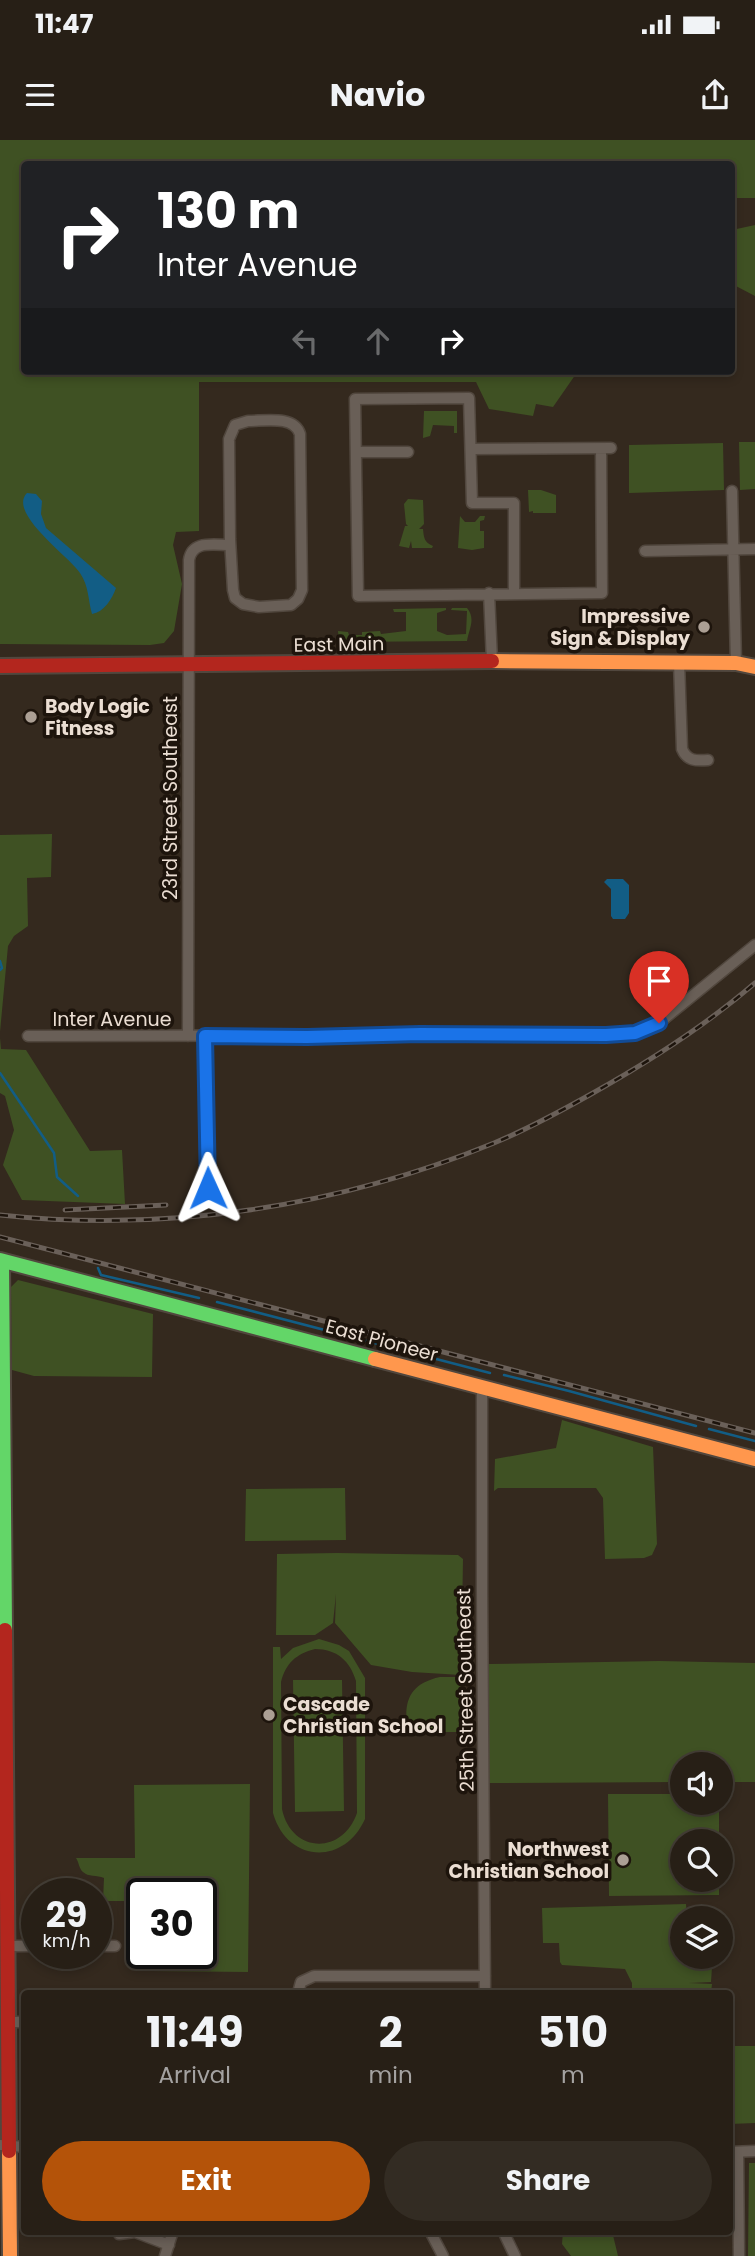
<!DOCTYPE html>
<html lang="en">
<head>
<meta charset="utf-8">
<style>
  body { margin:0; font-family:Poppins,sans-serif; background:#332c23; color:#f1f3f6; height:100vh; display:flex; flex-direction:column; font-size:26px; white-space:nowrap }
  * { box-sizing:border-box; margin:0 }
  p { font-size:23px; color:#a4a2a1 }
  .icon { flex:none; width:38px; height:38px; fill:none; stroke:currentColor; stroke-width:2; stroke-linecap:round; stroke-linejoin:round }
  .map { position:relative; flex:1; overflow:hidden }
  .side { position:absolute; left:21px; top:1850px; width:712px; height:245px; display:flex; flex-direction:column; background:#271f16; border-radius:7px; box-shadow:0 4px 10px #0003,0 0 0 2px #433d35 }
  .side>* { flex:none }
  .hud { position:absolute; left:21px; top:21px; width:714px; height:214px; border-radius:7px; box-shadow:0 4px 10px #0003,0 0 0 2px #433d35; background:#202124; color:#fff; overflow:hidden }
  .tools { position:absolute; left:670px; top:1612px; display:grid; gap:14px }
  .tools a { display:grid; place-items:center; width:63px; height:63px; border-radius:50%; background:#271f16; box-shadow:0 4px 10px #0003,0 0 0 2px #433d35; font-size:35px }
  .speed { position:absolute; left:21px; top:1738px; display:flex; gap:14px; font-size:35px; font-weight:700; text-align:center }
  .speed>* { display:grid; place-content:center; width:91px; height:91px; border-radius:50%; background:#271f16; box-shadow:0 4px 10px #0003,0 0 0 2px #433d35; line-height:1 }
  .speed small { font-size:18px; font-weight:400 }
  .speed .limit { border:4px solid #111; border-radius:10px; background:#fff; color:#111 }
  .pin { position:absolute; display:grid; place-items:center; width:60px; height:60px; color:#fff; margin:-72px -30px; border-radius:50% 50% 50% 0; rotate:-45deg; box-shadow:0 0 7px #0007 }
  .pin .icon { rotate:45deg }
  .me { position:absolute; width:77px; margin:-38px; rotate:359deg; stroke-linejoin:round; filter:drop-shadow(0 0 5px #0008) }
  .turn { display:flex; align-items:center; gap:24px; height:147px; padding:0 21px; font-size:32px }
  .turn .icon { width:91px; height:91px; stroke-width:2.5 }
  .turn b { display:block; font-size:49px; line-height:60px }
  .lanes { display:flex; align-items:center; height:66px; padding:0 21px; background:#0003; justify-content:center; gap:35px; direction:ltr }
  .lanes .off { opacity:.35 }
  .eta { display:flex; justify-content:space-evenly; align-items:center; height:119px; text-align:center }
  .eta b { font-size:42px; font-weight:700; line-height:49px }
  .button { display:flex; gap:14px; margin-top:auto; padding:14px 21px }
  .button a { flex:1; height:80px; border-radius:42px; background:#b45309; color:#fff; font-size:28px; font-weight:700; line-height:80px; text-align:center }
  .button a+a { background:#332c23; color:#f1f3f6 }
  .status { display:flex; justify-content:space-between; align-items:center; height:49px; padding:0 35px; background:#271f16; direction:ltr }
  .status svg { height:19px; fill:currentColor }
  header { display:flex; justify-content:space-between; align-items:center; height:91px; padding:0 21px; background:#271f16; font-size:32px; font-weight:700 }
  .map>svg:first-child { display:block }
  .green { fill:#3f5123; fill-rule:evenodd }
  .water { fill:#125d85 }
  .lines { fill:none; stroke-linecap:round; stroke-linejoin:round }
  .stream { stroke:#125d85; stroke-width:2.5 }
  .street-casing { stroke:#51473e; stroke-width:13 }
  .fast-casing { stroke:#51473e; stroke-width:18 }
  .slow-casing { stroke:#51473e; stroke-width:18 }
  .jam-casing { stroke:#51473e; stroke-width:18 }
  .street { stroke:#695f57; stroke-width:10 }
  .fast { stroke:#63d668; stroke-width:14 }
  .slow { stroke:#ff974d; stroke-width:14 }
  .jam { stroke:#b3261e; stroke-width:14 }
  .rail-casing { stroke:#6a6059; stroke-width:5 }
  .rail { stroke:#1d140c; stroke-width:2.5; stroke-dasharray:8; stroke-linecap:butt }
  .route-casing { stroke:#114b97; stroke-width:18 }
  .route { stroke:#1a73e8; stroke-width:12 }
  .poi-dot { fill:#ab9f94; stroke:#1d140c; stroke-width:2.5 }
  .labels { text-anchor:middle; stroke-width:7; stroke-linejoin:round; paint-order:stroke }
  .poi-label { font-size:19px; font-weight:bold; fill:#ebded3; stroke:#1d140c; text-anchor:end }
  .street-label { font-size:19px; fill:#ebded3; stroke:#1d140c }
</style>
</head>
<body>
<div class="status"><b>11:47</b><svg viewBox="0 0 49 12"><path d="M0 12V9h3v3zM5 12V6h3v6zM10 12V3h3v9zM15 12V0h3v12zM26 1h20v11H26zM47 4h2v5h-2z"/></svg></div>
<header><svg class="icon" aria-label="menu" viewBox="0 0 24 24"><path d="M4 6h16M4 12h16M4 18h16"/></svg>Navio<svg class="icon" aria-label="share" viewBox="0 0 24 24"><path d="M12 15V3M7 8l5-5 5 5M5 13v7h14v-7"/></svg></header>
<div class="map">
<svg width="755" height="2116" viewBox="0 0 755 2116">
  <rect width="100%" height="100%" fill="#34291e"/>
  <!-- green -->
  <path class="green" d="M0,0H755V58H732V24H24V231H578L553,267L536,264L533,276L489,269L476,242H199V391L176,392L173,405L182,444L174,491L164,503L150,505L0,504Z
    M755,85V156L732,144V90Z
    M424,271H457V298V293H454V286L433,285L430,296L423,298Z
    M739,302H755V349L740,350Z
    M723,303L724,350L629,353V305Z
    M528,350H541L556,355V373H533V371L529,372Z
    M408,359L423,360L424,384L419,389H423C424,398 424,402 433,406L432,408H412L411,401L409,408L399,406L405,386H408L406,384L404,364Z
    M460,376L465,382H475L480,376H485L484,380L480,381V391H484V408L472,410L458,408Z
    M446,468V470L437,473V491L447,495L466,494L467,471L451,470L452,468H467C476,479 469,489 467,501L339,502L338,491L348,492L349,495H362V492L380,491L381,494L406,491V472H394L393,469Z
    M52,694L51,737L27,738L28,786L14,796L8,806L0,892V695Z
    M0,898L1,909L26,910L90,1011L122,1010L125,1064L22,1060L3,1025L14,990L5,956L0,953Z
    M18,1140L153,1174L152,1237L34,1236L12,1230L11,1147Z
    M562,1280L653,1307L657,1404L652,1415L644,1418L605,1419L603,1358L596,1348H498L494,1351L495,1319L556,1308Z
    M345,1348L346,1400L245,1401L246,1349Z
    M337,1413L458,1415L463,1419L461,1535L412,1532L371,1525L335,1483L336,1454L333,1483L315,1495H276L277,1414Z
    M319,1499L339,1505L349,1511L365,1538V1679C344,1726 287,1723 273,1673V1507H280L281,1519L293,1508ZM315,1509C337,1509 350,1521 356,1541L357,1673C342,1716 291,1713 282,1669L281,1542C286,1523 296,1514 315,1509Z
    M659,1521L755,1523V1642H721V1624H682V1642L487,1643V1527L489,1524Z
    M440,1537H460L464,1586L459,1592H408C403,1563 408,1544 440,1537Z
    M293,1540H342L344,1671L295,1672Z
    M250,1644L248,1832L149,1831V1813H201V1754H142V1761H103L104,1738C97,1735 88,1737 83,1732C79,1729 79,1722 76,1718H135L134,1645Z
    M608,1654H682V1662L719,1663V1701H682V1740H719V1755L609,1756Z
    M686,1764L687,1778H682V1816L714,1817V1825H688L712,1827L711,1842L689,1843L712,1844L711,1853H632V1843L625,1829L562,1825L560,1822L559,1803H543L542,1768Z
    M730,1906H755V1983L730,1984Z
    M749,2023H755V2116H748Z
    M563,2091H612L618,2116H571L562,2104Z"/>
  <!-- water -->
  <path class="water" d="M27,353L36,354L42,361L41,374L46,388L116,448C112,459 104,472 92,474C88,460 89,446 80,433C70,417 7,373 27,353Z
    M607,739H623L629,745V773L625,779H613L611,776V749L604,742Z"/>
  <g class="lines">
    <!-- stream -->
    <path class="stream" d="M0,821L2,828L0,830
      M0,933L54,1013L57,1037L78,1056
      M98,1128L101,1135L199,1158
      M217,1162L490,1233
      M504,1235L569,1251L696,1286
      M709,1289L755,1301"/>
    <!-- street casing -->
    <g class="street-casing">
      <path id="street" d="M248,281C265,281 294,275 300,294L302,450L298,459L291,465L259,467L243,464L235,458L233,450L230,399L229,299L235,285Z
        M471,309L611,308
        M356,312H408
        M732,351L736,523
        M645,411L755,409
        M489,453L492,521
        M514,453V363H472L469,258L355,259L358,456L602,453L601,309
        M679,522L682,609C687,621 696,621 708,620
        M28,896L628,895L659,883L755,805
        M188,896L189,420C192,400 213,405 230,405
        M205,896L208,1048
        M482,1246V1451L485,1853
        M8,1806H37
        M96,1806H115
        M298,1853L301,1842L314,1836H485
        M9,1882H24
        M0,2005L24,2007
        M730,2012L755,2011
        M738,2012L739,2116
        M430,2091L443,2116
        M503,2091L515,2116
        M119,2094L135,2092L169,2105
        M165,2116L173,2091"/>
    </g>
    <!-- fast casing -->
    <g class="fast-casing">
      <path id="fast" d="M0,1120L375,1219
        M2,1121L5,1490"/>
    </g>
    <!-- slow casing -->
    <g class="slow-casing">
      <path id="slow" d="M492,521L736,523L755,527
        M375,1219L755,1319
        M9,2011L10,2116"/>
    </g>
    <!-- jam casing -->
    <g class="jam-casing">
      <path id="jam" d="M0,526L492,521
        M5,1490L9,2011"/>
    </g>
    <!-- street -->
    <use href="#street" class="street"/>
    <!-- fast -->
    <use href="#fast" class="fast"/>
    <!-- slow -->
    <use href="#slow" class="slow"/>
    <!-- jam -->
    <use href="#jam" class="jam"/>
    <!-- rail casing -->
    <g class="rail-casing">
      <path id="rail" d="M65,1070L166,1065
        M0,1075C167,1093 338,1067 494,1003C528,989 561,971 593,953C650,921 705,886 755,843
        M0,1097L755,1293"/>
    </g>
    <!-- rail -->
    <use href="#rail" class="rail"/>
  </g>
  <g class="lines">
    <!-- route casing -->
    <g class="route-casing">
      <path id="route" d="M208,1048L205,896L307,897L420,894L606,895L635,893L659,883"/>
    </g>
    <!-- route -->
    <use href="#route" class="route"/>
  </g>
  <!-- markers -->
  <g class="poi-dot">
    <circle cx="704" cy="487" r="7"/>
    <circle cx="31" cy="577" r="7"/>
    <circle cx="269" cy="1575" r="7"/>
    <circle cx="623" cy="1720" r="7"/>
  </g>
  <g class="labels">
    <!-- poi labels -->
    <g class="poi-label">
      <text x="690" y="483">Impressive<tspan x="690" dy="22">Sign &amp; Display</tspan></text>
      <text x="45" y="573" text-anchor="start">Body Logic<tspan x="45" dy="22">Fitness</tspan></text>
      <text x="283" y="1571" text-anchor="start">Cascade<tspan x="283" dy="22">Christian School</tspan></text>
      <text x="609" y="1716">Northwest<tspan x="609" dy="22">Christian School</tspan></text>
    </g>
    <!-- street labels -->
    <g class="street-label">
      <text transform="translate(339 504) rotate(-1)" y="7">East Main</text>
      <text transform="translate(170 658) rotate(-90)" y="7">23rd Street Southeast</text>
      <text x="112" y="886">Inter Avenue</text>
      <text transform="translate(382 1200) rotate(15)" y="7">East Pioneer</text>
      <text transform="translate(465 1550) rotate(-91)" y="7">25th Street Southeast</text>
    </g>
  </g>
</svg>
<div class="tools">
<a><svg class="icon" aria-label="sound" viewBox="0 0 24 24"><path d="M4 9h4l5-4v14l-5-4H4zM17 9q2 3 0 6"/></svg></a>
<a><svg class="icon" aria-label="search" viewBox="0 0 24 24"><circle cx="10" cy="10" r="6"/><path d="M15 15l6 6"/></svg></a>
<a><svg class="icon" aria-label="layers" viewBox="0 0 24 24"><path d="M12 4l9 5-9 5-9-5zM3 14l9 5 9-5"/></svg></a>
</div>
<div class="speed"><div>29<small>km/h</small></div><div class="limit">30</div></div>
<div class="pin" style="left:659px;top:883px;background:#d93025"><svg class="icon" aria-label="arrive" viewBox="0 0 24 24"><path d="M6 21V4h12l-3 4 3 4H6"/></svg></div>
<svg class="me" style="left:208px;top:1048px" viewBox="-20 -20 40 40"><path d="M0-17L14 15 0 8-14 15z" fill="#1a73e8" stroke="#fff" stroke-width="4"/></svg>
<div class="hud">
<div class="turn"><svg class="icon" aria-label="right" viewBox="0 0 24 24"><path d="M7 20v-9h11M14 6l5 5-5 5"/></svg><div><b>130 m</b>Inter Avenue</div></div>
<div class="lanes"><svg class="icon off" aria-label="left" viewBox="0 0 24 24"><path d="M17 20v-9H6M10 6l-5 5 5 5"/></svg><svg class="icon off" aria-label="ahead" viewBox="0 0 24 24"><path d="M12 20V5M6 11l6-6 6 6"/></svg><svg class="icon" aria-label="right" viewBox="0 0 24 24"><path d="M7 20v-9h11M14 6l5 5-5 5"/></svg></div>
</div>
<section class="side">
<div class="eta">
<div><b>11:49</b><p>Arrival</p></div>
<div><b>2</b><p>min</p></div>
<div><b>510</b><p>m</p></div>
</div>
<div class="button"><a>Exit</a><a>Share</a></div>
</section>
</div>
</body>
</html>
